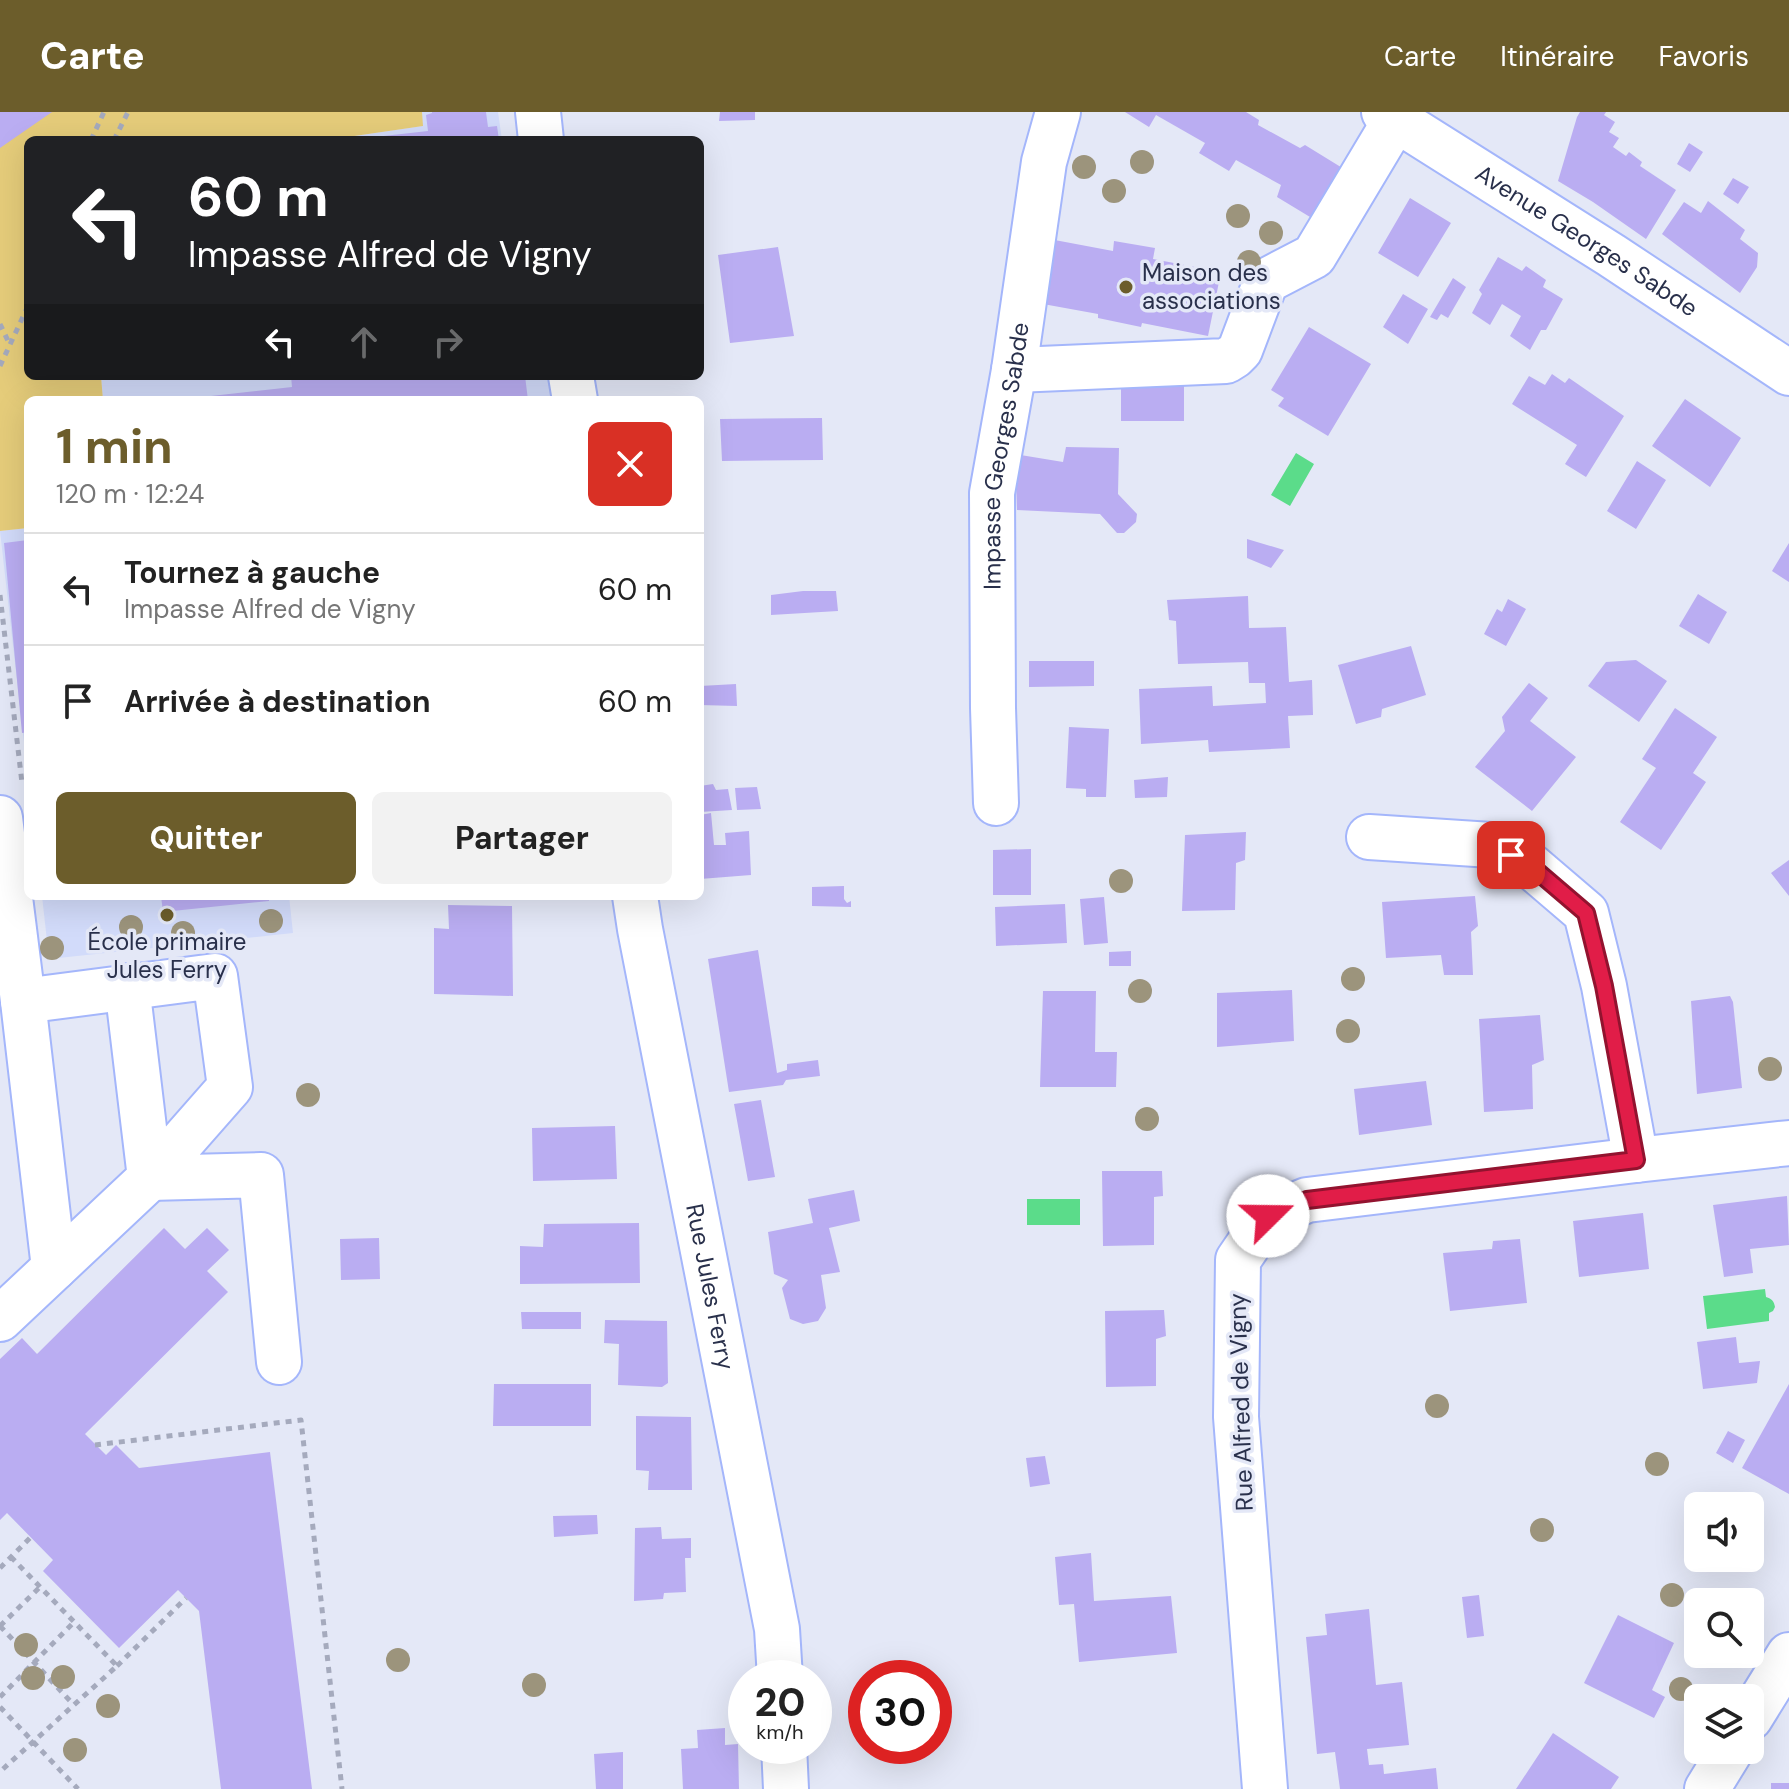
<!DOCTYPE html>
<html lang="fr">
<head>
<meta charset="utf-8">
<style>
  body { margin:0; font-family:"DM Sans",sans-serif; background:#f2f2f2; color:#222; height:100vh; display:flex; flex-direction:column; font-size:30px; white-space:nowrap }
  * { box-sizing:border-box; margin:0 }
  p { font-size:26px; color:#767676 }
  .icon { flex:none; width:44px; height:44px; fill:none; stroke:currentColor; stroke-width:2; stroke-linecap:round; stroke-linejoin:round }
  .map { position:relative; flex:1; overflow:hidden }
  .sheet { position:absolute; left:24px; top:284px; width:680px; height:504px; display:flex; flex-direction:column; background:#fff; border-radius:12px; box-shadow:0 8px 32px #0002 }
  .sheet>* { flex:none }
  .guide { position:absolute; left:24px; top:24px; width:680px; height:244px; border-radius:12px; box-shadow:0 8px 32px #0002; background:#202124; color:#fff; overflow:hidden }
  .buttons { position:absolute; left:1684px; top:1380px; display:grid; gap:16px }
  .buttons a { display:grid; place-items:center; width:80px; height:80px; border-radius:12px; background:#fff; box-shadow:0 8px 32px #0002; font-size:40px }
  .speed { position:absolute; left:728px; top:1548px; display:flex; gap:16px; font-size:40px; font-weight:700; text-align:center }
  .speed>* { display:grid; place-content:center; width:104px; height:104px; border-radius:50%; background:#fff; box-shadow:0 8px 32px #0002; line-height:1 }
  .speed small { font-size:20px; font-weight:400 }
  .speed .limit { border:12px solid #d22; background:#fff; color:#111 }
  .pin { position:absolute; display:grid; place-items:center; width:68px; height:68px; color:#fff; margin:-34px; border-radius:16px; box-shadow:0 4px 12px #0006 }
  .me { position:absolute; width:88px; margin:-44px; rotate:68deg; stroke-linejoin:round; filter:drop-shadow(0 0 6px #0008) }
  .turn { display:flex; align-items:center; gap:28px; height:168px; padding:0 32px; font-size:36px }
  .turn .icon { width:104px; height:104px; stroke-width:2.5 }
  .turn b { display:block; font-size:56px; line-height:68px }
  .lanes { display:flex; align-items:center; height:76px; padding:0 32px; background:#0003; justify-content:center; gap:40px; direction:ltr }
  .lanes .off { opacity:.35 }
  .round { display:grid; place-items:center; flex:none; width:84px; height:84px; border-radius:12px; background:#f2f2f2 }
  .head { display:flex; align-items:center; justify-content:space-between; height:136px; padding:0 32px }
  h1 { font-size:48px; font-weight:700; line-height:60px; color:#6c5d2b }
  .cta { display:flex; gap:16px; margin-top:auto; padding:16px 32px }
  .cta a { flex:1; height:92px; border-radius:12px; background:#6c5d2b; color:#fff; font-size:32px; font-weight:700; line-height:92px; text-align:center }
  .cta a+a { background:#f2f2f2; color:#222 }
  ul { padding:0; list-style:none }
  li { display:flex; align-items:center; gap:24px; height:112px; padding:0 32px; border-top:2px solid #e0e0e0 }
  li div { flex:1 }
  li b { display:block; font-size:30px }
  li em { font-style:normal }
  header { display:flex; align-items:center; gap:48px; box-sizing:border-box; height:112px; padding:0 40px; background:#6c5d2b; color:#fff }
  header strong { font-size:38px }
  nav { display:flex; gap:44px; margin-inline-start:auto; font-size:28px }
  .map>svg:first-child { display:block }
  .built { fill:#d2dbfa }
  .green { fill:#e5cc7a }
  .water { fill:#5bdc8a }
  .building { fill:#baadf2 }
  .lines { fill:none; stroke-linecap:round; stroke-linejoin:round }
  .minor-casing { stroke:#a4b6fb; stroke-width:48 }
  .path { stroke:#a5aabd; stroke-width:5; stroke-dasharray:6 6; stroke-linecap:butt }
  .minor { stroke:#fff; stroke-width:44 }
  .tree { fill:#9c947c }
  .route-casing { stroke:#92132f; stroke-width:20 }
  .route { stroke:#e11d48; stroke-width:14 }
  .poi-dot { fill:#6c5d2b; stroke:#e4e8f7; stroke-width:3 }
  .labels { text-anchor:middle; stroke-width:7; stroke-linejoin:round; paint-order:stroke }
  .street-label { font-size:24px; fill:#29304b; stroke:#e4e8f7 }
  .poi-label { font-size:24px; fill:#29304b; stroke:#e4e8f7; text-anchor:start }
</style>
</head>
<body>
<header>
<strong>Carte</strong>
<nav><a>Carte</a><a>Itinéraire</a><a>Favoris</a></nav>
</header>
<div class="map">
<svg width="1789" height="1677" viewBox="0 0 1789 1677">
  <rect width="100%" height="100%" fill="#e4e8f7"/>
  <!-- built -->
  <path class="built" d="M422,0H498L502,28H327L422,14Z
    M101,264H550L553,288H103Z
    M28,416V665L0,419Z
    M42,784H289L293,821L49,847Z"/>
  <!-- green -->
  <path class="green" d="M0,0H422L423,14L327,28H28V264H101L103,288H28V416L0,419Z"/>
  <!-- water -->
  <path class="water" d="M1296,341L1314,352L1290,394L1271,383Z
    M1027,1087H1080V1113H1027Z
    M1765,1177L1766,1185C1772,1187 1774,1189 1775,1195L1773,1199L1769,1201V1209L1707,1217L1703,1184Z"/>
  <!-- building -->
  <path class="building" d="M0,0H52L0,36Z
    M432,0H486L488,15L497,14L499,28H367L366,26L428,19L426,3L432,1Z
    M720,0H755V8L719,9Z
    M1125,0H1246L1259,8L1258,13L1300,36L1305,33L1344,57L1315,108L1277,85L1281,73L1236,48L1229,59L1199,41L1205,31L1156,3L1149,15Z
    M1580,0H1606L1604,3L1615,10L1609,20L1619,26L1613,35L1626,44L1629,40L1642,50L1640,54L1676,78L1646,127L1593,90L1558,69L1577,5Z
    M1689,31L1703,40L1690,60L1677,52Z
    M1733,66L1749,75L1738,92L1723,82Z
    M1410,86L1451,111L1418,165L1378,141Z
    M1708,89L1745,118L1740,127L1758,141L1757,155L1740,181L1662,122L1684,90L1701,101Z
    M1044,126L1113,139L1114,129L1155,136L1153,147L1221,160L1208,224L1142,211L1141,215L1098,206V202L1032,190Z
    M778,135L794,224L730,231L718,143Z
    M1498,145L1522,159L1526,154L1546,168L1543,175L1563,187L1546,218H1541L1530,238L1510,224L1521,204L1502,192L1490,213L1472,201L1482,182L1479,178Z
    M1453,166L1466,175L1448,206L1441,202L1437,208L1430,205Z
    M1403,182L1428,197L1408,232L1383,215Z
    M1309,215L1371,252L1328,324L1278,294L1284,286L1271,278Z
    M1552,262L1565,271L1569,266L1624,304L1586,365L1565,352L1577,333L1512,292L1529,264L1545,273Z
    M291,264H525L528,288H193V286L292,275Z
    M1184,265V309H1121V266Z
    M1685,287L1741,326L1710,375L1652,334Z
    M822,306L823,348L722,349L720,307Z
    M1066,335L1119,336L1118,382L1137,402L1136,410L1124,421H1117L1100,402L1017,398L1015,342L1063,350Z
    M1637,349L1666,368L1636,417L1607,399Z
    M1247,427L1284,438L1271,456L1247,446Z
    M28,428V620L22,621L4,431Z
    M1789,431V470L1772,459Z
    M803,479H836L838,499L771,503V483Z
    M1698,482L1727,500L1709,532L1679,514Z
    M1248,484L1249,516L1286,515L1289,570L1312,568L1313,603L1288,604L1290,636L1209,640L1208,628L1141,632L1139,577L1212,574L1213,594L1266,591L1265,571H1249L1248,550L1178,552L1176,509L1169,508L1167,488Z
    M1508,487L1526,497L1506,534L1484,522L1497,497L1502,500Z
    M1411,534L1426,583L1382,597L1381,605L1356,612L1338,553Z
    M1636,548L1667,569L1639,610L1588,574L1606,550Z
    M1029,549H1094V574L1029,575Z
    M1529,571L1548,586L1530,609L1576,645L1532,699L1475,655L1505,619L1502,605Z
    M736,572L737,594L700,593V574Z
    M1675,596L1717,625L1693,661L1706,670L1661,738L1620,710L1656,656L1642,647Z
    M1069,615L1109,617L1106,685H1086V677L1066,676Z
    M1168,665L1167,685L1135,686L1134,668Z
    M713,672L716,678L728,677L732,698L700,700V674Z
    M757,675L761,697L737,698L735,676Z
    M711,701L714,733H726L725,721L749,719L751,763L700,767V703Z
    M1246,720L1245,748L1236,751L1235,798L1182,799L1185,723Z
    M1031,737V783H993V738Z
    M1789,748V784L1771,761Z
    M844,774V787L847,791L851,789V795L812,794V775Z
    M161,784H269V789L163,800Z
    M1475,784L1478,814L1471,820L1473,863H1444L1441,843L1386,846L1382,790Z
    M1104,785L1108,831L1084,833L1080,787Z
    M1065,792L1067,831L996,834L995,795Z
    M448,793L512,794L513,884L434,882V816L449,817Z
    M758,838L777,961L787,958V952L818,948L820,964L786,968L783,973L729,980L708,847Z
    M1131,839V854H1109V840Z
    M1292,878L1294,929L1217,935V881Z
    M1043,879H1096L1095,940H1117L1116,975H1040Z
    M1730,884L1733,890L1742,976L1697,982L1691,889Z
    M1540,903L1544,948L1532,953L1533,997L1484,1000L1479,907Z
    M1426,969L1432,1013L1359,1023L1354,977Z
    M761,988L775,1065L748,1069L734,992Z
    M615,1014L617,1067L533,1069L532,1016Z
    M1102,1059H1162L1163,1084L1154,1085V1133L1103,1134Z
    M854,1078L860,1109L829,1116L840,1160L821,1163L826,1196L818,1209L803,1212L790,1207L782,1176L788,1168L774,1162L768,1120L813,1111L808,1087Z
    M1787,1084L1789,1133L1750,1137L1753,1161L1724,1165L1713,1093Z
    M1643,1101L1649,1157L1579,1165L1573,1109Z
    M639,1111L640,1171L520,1172V1134L543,1135L544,1112Z
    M164,1116L185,1137L207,1116L229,1138L207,1159L228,1180L85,1322L106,1343L116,1333L139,1356L270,1340L312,1677H221L199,1499L178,1478L119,1536L43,1459L53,1448L7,1401L0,1408V1247L22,1226L37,1242Z
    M379,1126L380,1167L341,1168L340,1127Z
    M1520,1127L1527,1191L1450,1199L1443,1141L1492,1137L1493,1129Z
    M1164,1198L1166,1224L1156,1227V1274L1106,1275L1105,1199Z
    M521,1200H581V1217H522Z
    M605,1208L667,1209L668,1271L662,1275L618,1273L619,1232L604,1231Z
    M1736,1225L1739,1251L1760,1249L1757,1271L1703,1277L1697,1230Z
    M494,1272H591V1314H493Z
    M1789,1272V1382L1742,1356Z
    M636,1304L691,1305L692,1378H648L649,1359L636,1358Z
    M1728,1319L1745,1328L1733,1351L1716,1341Z
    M1045,1344L1050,1372L1030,1375L1026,1346Z
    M597,1403L598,1422L554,1425L553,1404Z
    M661,1415L662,1427L691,1426V1446H685L686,1480L664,1481L663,1487L634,1489L635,1416Z
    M1091,1441L1094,1489L1171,1484L1177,1541L1079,1550L1074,1492L1059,1493L1055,1445Z
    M1479,1483L1484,1524L1467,1526L1462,1485Z
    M1369,1497L1376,1573L1402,1570L1409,1633L1367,1637L1369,1653L1383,1652L1384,1662L1436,1656L1438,1677H1340L1335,1640L1317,1642L1306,1525L1327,1523L1325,1502Z
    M1618,1503L1674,1531L1652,1578L1665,1585L1654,1606L1584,1571Z
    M725,1616V1633L738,1632L739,1677H683L681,1637L698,1636L697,1618Z
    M1553,1621L1619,1665L1611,1677H1516Z
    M623,1640V1677H596L594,1642Z
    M1771,1671H1789V1677H1771Z"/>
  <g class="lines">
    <!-- minor casing -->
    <g class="minor-casing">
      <g id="minor">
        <path d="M538,0L541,28"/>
        <path id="s1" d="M1384,0L1611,143L1789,261"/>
        <path d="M1014,258L1226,249L1234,244L1240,238L1266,169L1314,144L1396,7"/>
        <path d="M571,264L575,288"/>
        <path id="s2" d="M996,691L993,596L992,381L1014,258L1044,50L1058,0"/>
        <path d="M0,706L23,889"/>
        <path d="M1369,725L1491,733L1531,754L1586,801L1604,874L1636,1048"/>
        <path id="s3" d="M635,784L640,817L777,1517L780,1566"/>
        <path d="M54,1156L23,889L215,864L230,975L150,1066L261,1063L279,1250"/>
        <path d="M0,1207L150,1066L127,874"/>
        <path d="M1750,1606L1789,1543"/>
        <path d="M784,1634L786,1677"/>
        <path d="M1265,1677L1236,1305L1238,1148L1268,1104L1307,1088L1636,1048L1789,1031"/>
        <path d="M1707,1677L1731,1638"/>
      </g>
    </g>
    <!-- path -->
    <path class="path" d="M91,28L104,0
      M114,28L128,0
      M0,212L10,233
      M0,254L28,194
      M0,483L22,671
      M95,1333L301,1308L342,1677
      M0,1456L31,1425
      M0,1514L73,1592
      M0,1514L40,1475
      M117,1554L186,1486
      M0,1585L74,1510
      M0,1595L78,1677
      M3,1657L117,1554L11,1445"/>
    <!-- minor -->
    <use href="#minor" class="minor"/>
  </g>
  <!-- trees -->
  <g class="tree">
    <circle cx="1142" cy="50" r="12"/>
    <circle cx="1084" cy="55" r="12"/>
    <circle cx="1114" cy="79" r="12"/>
    <circle cx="1238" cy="104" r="12"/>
    <circle cx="1271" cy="121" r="12"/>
    <circle cx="1249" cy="150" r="12"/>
    <circle cx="1121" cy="769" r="12"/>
    <circle cx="271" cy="809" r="12"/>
    <circle cx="131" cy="815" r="12"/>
    <circle cx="183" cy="821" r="12"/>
    <circle cx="52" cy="836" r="12"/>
    <circle cx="1353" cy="867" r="12"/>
    <circle cx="1140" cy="879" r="12"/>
    <circle cx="1348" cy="919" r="12"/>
    <circle cx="1770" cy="957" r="12"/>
    <circle cx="308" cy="983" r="12"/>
    <circle cx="1147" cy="1007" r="12"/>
    <circle cx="1437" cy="1294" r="12"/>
    <circle cx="1657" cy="1352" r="12"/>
    <circle cx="1542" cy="1418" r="12"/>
    <circle cx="1672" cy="1483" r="12"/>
    <circle cx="26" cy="1533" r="12"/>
    <circle cx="398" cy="1548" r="12"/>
    <circle cx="63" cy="1565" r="12"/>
    <circle cx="33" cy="1566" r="12"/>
    <circle cx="534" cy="1573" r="12"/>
    <circle cx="1681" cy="1577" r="12"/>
    <circle cx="108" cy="1594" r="12"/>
    <circle cx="75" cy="1638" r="12"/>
  </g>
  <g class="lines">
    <!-- route casing -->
    <g class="route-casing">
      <path id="route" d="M1268,1104L1307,1088L1636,1048L1604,874L1586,801L1531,754L1511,743"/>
    </g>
    <!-- route -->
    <use href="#route" class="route"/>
  </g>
  <!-- markers -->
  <g class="poi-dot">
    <circle cx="1126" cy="175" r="8"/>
    <circle cx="167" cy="803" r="8"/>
  </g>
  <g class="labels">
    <!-- street labels -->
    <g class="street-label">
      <text dy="8" stroke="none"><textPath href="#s1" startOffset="240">Avenue Georges Sabde</textPath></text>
      <text dy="8" stroke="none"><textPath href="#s2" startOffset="348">Impasse Georges Sabde</textPath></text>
      <text dy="8" stroke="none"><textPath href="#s3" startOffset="398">Rue Jules Ferry</textPath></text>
      <text transform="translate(1241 1290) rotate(-92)" y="8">Rue Alfred de Vigny</text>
    </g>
    <!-- poi labels -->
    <g class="poi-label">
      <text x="1142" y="169">Maison des<tspan x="1142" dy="28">associations</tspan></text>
      <text x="167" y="838" text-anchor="middle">École primaire<tspan x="167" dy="28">Jules Ferry</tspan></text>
    </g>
  </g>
</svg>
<div class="buttons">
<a><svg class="icon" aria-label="sound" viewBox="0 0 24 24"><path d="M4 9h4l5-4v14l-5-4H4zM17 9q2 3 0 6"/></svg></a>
<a><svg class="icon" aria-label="search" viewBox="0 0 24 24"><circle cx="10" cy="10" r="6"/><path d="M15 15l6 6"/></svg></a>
<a><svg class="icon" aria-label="layers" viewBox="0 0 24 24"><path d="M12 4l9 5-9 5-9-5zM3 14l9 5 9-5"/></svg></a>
</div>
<div class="speed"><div>20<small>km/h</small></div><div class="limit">30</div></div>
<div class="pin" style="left:1511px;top:743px;background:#d93025"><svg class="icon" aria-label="arrive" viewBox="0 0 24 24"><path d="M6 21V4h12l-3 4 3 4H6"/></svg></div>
<svg class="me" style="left:1268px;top:1104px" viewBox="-20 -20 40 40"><circle r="19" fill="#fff"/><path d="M0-13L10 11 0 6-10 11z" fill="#e11d48"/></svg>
<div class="guide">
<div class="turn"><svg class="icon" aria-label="left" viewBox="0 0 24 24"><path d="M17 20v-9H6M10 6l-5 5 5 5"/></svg><div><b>60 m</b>Impasse Alfred de Vigny</div></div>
<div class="lanes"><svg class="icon" aria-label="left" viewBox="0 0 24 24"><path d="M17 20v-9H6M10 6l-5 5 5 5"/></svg><svg class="icon off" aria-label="ahead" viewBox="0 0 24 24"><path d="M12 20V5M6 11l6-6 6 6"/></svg><svg class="icon off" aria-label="right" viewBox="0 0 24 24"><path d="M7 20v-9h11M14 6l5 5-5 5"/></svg></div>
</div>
<section class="sheet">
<div class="head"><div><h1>1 min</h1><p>120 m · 12:24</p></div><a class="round" style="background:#d93025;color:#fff"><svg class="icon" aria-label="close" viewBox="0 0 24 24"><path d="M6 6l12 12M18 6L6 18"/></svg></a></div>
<ul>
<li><svg class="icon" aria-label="left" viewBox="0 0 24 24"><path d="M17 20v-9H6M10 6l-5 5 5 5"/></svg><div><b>Tournez à gauche</b><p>Impasse Alfred de Vigny</p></div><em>60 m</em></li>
<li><svg class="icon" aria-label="arrive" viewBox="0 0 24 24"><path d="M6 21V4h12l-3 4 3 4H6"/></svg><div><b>Arrivée à destination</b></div><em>60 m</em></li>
</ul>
<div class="cta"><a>Quitter</a><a>Partager</a></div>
</section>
</div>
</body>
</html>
